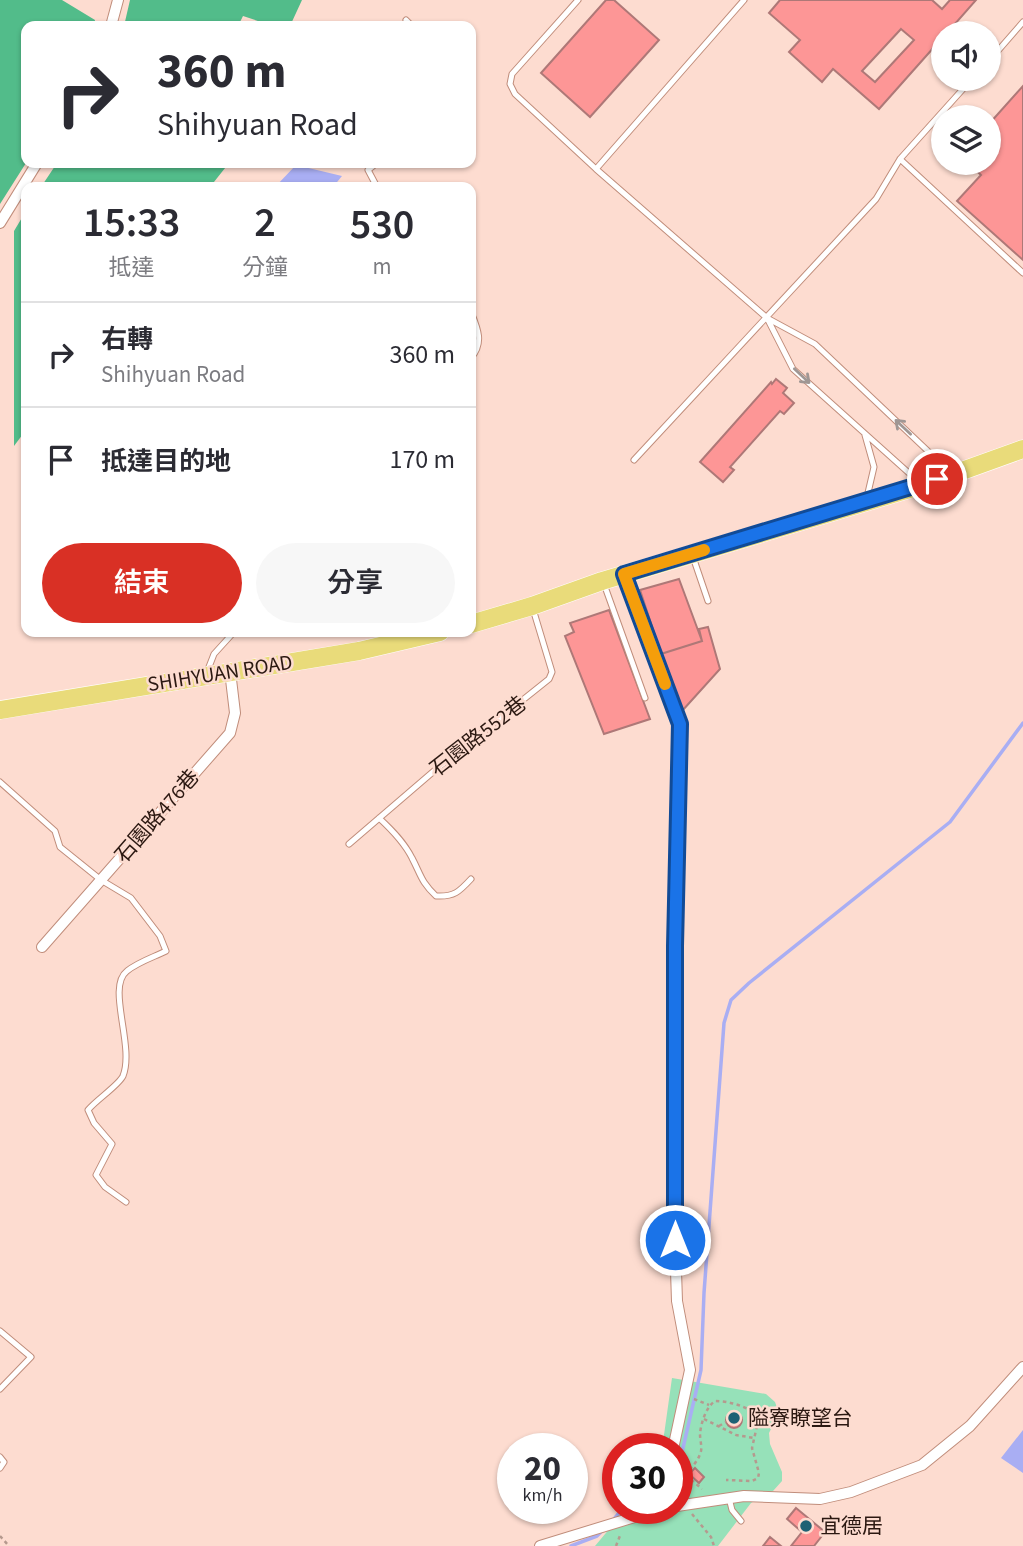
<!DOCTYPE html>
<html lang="zh-TW">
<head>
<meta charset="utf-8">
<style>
  body { margin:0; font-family:"Source Sans 3","Noto Sans TC",sans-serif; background:#f7f7f7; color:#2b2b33; height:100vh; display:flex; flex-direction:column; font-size:26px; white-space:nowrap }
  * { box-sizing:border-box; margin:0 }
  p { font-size:23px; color:#7c7c81 }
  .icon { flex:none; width:38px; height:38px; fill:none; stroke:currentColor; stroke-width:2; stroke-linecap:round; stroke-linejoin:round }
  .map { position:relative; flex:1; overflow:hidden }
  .drawer { position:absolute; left:21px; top:182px; width:455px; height:455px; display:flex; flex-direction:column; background:#fff; border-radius:14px; box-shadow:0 2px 5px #0004 }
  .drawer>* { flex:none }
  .hud { position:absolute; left:21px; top:21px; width:455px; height:147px; border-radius:14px; box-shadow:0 2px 5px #0004; background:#fff; color:#2b2b33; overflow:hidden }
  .buttons { position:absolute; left:931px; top:21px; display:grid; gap:14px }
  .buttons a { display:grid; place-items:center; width:70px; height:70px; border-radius:50%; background:#fff; box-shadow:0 2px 5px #0004; font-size:35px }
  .speed { position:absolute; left:497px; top:1433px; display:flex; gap:14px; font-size:35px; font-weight:700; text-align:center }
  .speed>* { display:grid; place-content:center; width:91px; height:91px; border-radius:50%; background:#fff; box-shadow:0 2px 5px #0004; line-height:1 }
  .speed small { font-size:18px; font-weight:400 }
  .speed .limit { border:10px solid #d22; background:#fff; color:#111 }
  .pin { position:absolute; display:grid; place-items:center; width:60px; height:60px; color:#fff; margin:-30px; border:4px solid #fff; border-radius:50%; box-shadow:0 2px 7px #0007 }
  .me { position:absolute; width:77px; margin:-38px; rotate:0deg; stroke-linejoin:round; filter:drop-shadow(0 0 5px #0008) }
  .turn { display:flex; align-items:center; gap:24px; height:147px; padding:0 21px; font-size:32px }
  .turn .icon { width:91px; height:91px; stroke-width:2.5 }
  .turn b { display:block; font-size:49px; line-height:60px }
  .eta { display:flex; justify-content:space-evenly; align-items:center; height:119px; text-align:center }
  .eta b { font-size:42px; font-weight:600; line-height:49px }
  .button { display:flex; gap:14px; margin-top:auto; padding:14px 21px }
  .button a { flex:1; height:80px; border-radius:42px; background:#d93025; color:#fff; font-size:28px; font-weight:600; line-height:80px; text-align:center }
  .button a+a { background:#f7f7f7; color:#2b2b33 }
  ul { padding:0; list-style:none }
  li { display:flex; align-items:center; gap:21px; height:105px; padding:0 21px; border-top:2px solid #e1e1e2 }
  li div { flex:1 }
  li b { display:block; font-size:26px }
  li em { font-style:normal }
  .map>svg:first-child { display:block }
  .green { fill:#96e1b9 }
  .forest { fill:#52bc8a }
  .water { fill:#a9aef3 }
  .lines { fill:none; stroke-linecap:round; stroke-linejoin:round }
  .stream { stroke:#a9aef3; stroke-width:3.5 }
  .building { fill:#fd9696; stroke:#ae7877; stroke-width:2; fill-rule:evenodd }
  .service-casing { stroke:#c08d7b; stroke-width:7 }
  .minor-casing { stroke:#c08d7b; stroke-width:12 }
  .primary-casing { stroke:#fff; stroke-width:19 }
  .path { stroke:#b5998e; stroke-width:2.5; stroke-dasharray:3.5 3.5; stroke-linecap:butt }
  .service { stroke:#fff; stroke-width:5 }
  .minor { stroke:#fff; stroke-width:10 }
  .primary { stroke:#e9db7a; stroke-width:18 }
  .oneway { stroke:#a09794 }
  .route-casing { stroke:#114b97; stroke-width:18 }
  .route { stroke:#1a73e8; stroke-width:12 }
  .slow { stroke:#f59e0b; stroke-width:12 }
  .poi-dot { fill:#1e6174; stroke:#fddcd0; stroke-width:2.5 }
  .labels { text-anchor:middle; stroke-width:5; stroke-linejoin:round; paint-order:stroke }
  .street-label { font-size:21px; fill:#2b1811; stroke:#fddcd0 }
  .poi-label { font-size:21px; fill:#2b1811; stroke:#fddcd0; text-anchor:start }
</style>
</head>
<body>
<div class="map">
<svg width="1023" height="1546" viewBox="0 0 1023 1546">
  <rect width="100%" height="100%" fill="#fddcd0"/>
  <!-- green -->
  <path class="green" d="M672,1378L766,1394L775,1402L779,1413L769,1433L770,1444L782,1472V1481L773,1491L751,1503L718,1546H595L626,1509L677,1508V1449H662Z"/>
  <!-- forest -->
  <path class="forest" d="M0,0H62L95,20L94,26H26V163L0,204Z
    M130,0H302L290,26H273L243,16L238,26H124Z
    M57,163H229L210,187H41Z
    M26,211V430L14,446V231Z"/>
  <!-- water -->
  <path class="water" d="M296,165L342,176L333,187H275Z
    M1023,1430V1473L1001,1458Z"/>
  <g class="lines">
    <!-- stream -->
    <path class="stream" d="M677,1463L680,1461L701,1370L704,1293L724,1023L731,1000L749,983L950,822L1023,723
      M613,1520L623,1508
      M571,1546L597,1536L603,1530"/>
  </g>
  <!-- building -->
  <path class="building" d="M606,0H614L659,40L590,117L541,73Z
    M780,0H932L942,9L950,0H976L947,33H943V37L879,109L833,69L822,82L789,52L800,40L769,13ZM901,29L914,40L875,82L862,71Z
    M1023,86V260L957,201L981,175L968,163H989V124Z
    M776,379L787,388L783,393L794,403L784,414L780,411L730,467L734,470L723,482L700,462L771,382L772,384Z
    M679,579L702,641L661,654L640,590Z
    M609,610L650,719L604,734L565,636L574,632L570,623Z
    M708,627L720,669L682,711L661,654L702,641L699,629Z
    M726 1420a8 8 0 1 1 16 0a8 8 0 1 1-16 0Z
    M695,1468L704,1477L699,1483L689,1474Z
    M796,1508L825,1532L814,1546H791L802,1532L787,1519Z
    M770,1537L781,1546H763Z"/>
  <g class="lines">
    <!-- service casing -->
    <g class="service-casing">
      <path id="service" d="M578,0L512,74L510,84L515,94L596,169L767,318L815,344L950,472
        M406,20L412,26
        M989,61L1023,22
        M900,159L1023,273
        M596,169L744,0
        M377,187L368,170L377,163
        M471,312C478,329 484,343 471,358
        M767,318L793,369L920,483
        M865,435L874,467L867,497
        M634,460L876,199L900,159L972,79
        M693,557L708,601
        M604,584L645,698
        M207,672L214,654L234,632
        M0,782L55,831L60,847L101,880L131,898L160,936L166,951C154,957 138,962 127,971C106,987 135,1046 123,1076C119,1085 96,1100 88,1110L94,1123L112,1144L96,1175L105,1187L126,1202
        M379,818C392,830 404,842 412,858C421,875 421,882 436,896C454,897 459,892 471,879
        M349,844L434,771L549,679L552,672L533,609
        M0,1331L31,1357L0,1389
        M0,1457L4,1462L0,1468
        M729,1498L732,1510L741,1521"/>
    </g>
    <!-- minor casing -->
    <g class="minor-casing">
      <path id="minor" d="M111,26L118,0
        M0,223L37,163
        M624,574L680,724L675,946V1240L677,1301L690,1370L673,1449
        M42,947L230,733L235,713L230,671
        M677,1506L744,1496L820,1499L851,1492L922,1465L970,1426L1023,1367
        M540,1546L664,1508"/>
    </g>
    <!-- primary casing -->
    <g class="primary-casing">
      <path id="primary" d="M471,624L532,606L602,581L923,485L1023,449
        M0,710L359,651L440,632"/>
    </g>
    <!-- path -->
    <path class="path" d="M694,1399L709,1405
      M704,1419L736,1435L754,1438
      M719,1426L726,1422
      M686,1475L702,1489
      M684,1496C680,1469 696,1470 701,1451C702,1446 700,1440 700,1434C701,1423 706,1407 715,1401C730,1401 749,1407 759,1417L752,1448L759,1473L758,1478L752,1481L726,1480
      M692,1514L711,1537L714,1546
      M0,1536L9,1546
      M616,1546L621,1533"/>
    <!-- service -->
    <use href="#service" class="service"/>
    <!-- minor -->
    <use href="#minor" class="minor"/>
    <!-- primary -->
    <use href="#primary" class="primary"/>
  </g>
  <!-- one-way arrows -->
  <defs><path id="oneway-shaft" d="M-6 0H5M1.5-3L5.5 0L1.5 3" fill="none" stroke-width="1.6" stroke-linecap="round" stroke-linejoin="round" transform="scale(1.75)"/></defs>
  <g class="oneway">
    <use href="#oneway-shaft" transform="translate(802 376) rotate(43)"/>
    <use href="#oneway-shaft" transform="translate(903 427) rotate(-137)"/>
  </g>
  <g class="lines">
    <!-- route casing -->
    <g class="route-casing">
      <path id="route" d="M675,1240V946L680,724L624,574L937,479"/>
    </g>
    <!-- route -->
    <use href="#route" class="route"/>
    <!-- slow -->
    <path class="slow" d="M665,684L624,574L704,550"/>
  </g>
  <!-- markers -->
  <g class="poi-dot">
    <circle cx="734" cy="1418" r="7"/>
    <circle cx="806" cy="1526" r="7"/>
  </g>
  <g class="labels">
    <!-- street labels -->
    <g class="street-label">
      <text transform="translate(220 673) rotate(-9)" y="7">SHIHYUAN ROAD</text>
      <text transform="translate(478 736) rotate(-38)" y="7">石園路552巷</text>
      <text transform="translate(157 816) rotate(-49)" y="7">石園路476巷</text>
    </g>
    <!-- poi labels -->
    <g class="poi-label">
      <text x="748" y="1425">隘寮瞭望台</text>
      <text x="820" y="1533">宜德居</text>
    </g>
  </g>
</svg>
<div class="buttons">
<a><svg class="icon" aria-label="sound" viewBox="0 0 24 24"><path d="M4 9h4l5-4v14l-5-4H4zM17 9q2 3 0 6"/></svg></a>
<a><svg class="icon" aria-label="layers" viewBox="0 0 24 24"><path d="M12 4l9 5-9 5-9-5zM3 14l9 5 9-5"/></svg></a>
</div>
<div class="speed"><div>20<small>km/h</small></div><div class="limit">30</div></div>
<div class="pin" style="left:937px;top:479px;background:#d93025"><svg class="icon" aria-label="arrive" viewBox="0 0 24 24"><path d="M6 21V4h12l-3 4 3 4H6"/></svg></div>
<svg class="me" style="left:675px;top:1240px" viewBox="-20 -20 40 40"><circle r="17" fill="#1a73e8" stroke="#fff" stroke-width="3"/><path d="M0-11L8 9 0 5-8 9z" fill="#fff"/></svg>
<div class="hud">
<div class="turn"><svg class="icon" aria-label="right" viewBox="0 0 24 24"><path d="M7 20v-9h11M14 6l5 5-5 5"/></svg><div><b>360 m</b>Shihyuan Road</div></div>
</div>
<section class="drawer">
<div class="eta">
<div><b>15:33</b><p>抵達</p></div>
<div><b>2</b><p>分鐘</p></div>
<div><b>530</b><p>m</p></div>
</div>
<ul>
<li><svg class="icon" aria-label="right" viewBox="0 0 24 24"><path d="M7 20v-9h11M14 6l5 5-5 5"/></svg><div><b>右轉</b><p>Shihyuan Road</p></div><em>360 m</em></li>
<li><svg class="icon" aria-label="arrive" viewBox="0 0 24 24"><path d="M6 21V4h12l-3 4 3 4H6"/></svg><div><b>抵達目的地</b></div><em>170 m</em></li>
</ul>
<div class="button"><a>結束</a><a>分享</a></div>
</section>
</div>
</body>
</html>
